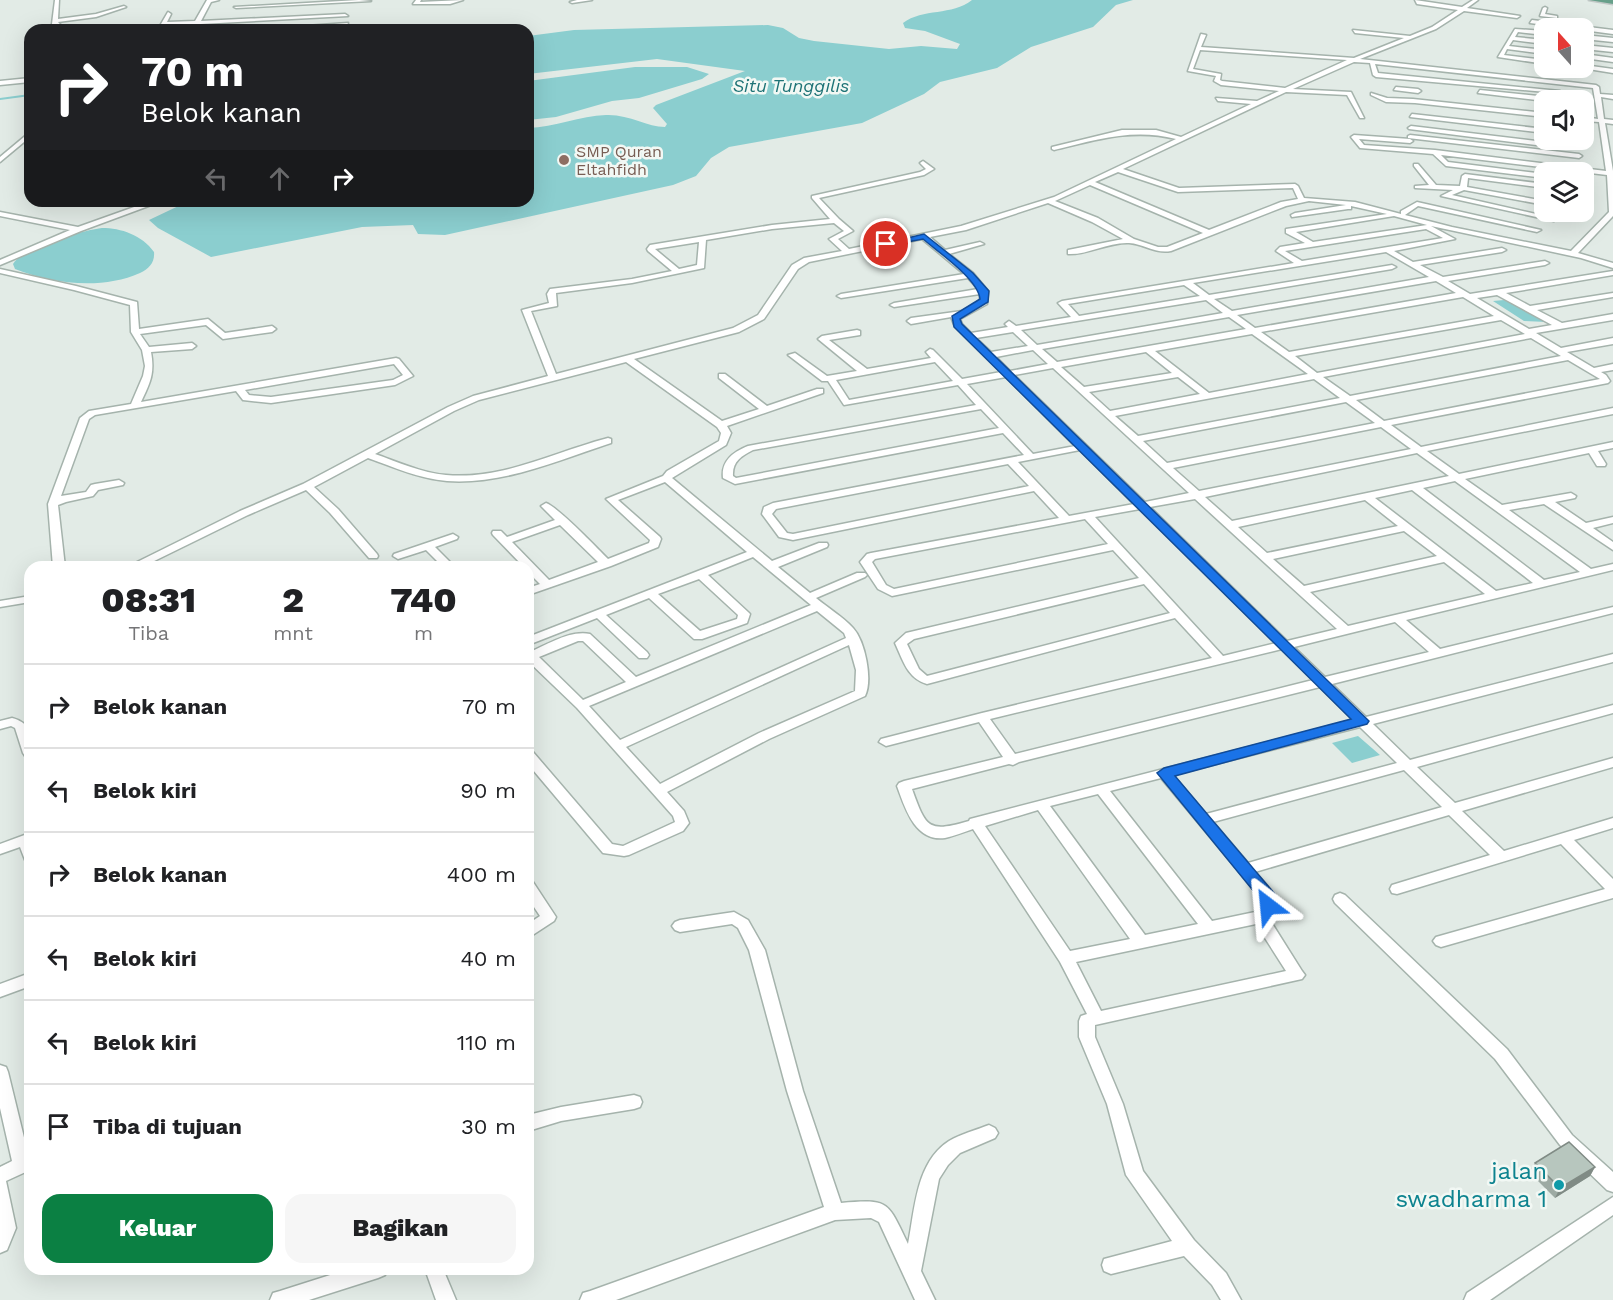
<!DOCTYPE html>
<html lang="id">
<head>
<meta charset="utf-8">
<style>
  body { margin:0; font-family:"Work Sans",sans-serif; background:#f6f6f6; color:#202124; height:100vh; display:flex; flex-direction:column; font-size:22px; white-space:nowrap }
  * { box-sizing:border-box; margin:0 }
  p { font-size:20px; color:#757577 }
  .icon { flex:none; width:33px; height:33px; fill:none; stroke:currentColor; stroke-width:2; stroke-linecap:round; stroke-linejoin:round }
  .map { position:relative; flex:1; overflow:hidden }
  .details { position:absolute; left:24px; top:561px; width:510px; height:714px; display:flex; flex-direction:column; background:#fff; border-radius:18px; box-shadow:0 6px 24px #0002 }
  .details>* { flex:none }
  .banner { position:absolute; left:24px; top:24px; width:510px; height:183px; border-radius:18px; box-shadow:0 6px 24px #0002; background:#202124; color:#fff; overflow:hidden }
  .needle { width:39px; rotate:339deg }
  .buttons { position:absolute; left:1534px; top:18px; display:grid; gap:12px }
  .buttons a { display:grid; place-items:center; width:60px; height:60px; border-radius:12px; background:#fff; box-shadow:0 6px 24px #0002; font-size:30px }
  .pin { position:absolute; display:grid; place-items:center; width:51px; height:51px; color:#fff; margin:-26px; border:3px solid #fff; border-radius:50%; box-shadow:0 2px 6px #0007 }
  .me { position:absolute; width:66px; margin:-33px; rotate:331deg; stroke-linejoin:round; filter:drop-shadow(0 0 4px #0008) }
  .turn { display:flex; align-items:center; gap:21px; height:126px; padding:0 18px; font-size:27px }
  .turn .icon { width:78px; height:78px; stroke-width:2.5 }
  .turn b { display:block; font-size:42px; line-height:51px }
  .lanes { display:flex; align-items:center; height:57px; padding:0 18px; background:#0003; justify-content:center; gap:30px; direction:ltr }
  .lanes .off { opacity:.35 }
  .eta { display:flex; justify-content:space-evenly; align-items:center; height:102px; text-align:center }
  .eta b { font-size:36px; font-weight:800; line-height:42px }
  .cta { display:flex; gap:12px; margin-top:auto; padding:12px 18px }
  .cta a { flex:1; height:69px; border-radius:18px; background:#0b8043; color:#fff; font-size:24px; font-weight:800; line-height:69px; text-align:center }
  .cta a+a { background:#f6f6f6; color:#202124 }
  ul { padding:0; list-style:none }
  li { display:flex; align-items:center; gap:18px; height:84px; padding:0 18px; border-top:2px solid #e0e0e0 }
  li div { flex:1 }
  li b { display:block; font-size:22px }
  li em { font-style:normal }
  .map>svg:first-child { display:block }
  .water { fill:#8bcecf }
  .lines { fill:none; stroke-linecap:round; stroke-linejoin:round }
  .stream { stroke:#8bcecf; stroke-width:2 }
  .minor-casing { stroke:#a5b3ac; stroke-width:3 }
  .primary-casing { stroke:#c1c8c6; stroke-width:3 }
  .minor { fill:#fff; fill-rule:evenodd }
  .primary { fill:#67a08a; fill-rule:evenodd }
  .wall { fill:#9daaa3 }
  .shaded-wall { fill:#808b85 }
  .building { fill:#b7c6be; stroke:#808b85; stroke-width:1.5 }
  .route { fill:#1a73e8; stroke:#114b97; stroke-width:1.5 }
  .education-dot { fill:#8d6e63; stroke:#f2f8f4; stroke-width:2 }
  .culture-dot { fill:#0f9aa8; stroke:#f2f8f4; stroke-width:2 }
  .labels { text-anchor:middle; stroke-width:5; stroke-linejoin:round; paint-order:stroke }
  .far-education-label { font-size:16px; fill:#785e54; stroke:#f2f8f4; text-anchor:start }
  .far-water-label { font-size:18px; font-style:italic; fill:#1e7376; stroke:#f2f8f4 }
  .near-culture-label { font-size:24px; fill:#0d838f; stroke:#f2f8f4; text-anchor:end }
</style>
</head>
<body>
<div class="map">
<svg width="1613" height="1300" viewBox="0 0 1613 1300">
  <rect width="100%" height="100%" fill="#e2ebe6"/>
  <!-- water -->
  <path class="water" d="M972,0H1133L1116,5L1093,27L1031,47L997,68L940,82L924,94L862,123L729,147L711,158L696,176L673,185L445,235L418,234L413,225L362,227L211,257L158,228L149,220L189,201H528V128C555,127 580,116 606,115C629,114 647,127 665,127L667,124L653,108L656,105L745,71L657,59L528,74V36L574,30L768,25L783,28L799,38L814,41L889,49L921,46L957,49L960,44L925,31L905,28L903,23C923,8 952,16 972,0Z
    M635,67H687L709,74L702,79L639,98L612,101L556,117L528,120V81Z
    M102,228C121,228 142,235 154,252C155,262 149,269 140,273C102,290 52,284 15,269L13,264C22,248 83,230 102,228Z
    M1504,300L1547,322L1524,321L1493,301Z
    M1358,736L1380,755L1352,763L1332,743Z"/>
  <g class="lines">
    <!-- stream -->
    <path class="stream" d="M0,99L30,95"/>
    <!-- minor casing -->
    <g class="minor-casing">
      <path id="minor" d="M55,0H59L58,19L96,14L124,6L126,7L96,17L58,22L65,30H59L52,24Z
        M207,0H219L211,2L201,21L345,14L348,16L164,26L161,24L168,12L171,14L167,22L195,21Z
        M359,0L371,1L236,8L234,7Z
        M416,0H421L420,2L463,0L450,4H413Z
        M577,0H592L572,3L570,2Z
        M1415,0L1462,7L1473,0H1478L1467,8L1520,16L1517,18L1464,11L1436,29L1360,59L1596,85L1599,87L1600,94L1613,95V99L1601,97L1604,119L1613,120V124L1605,123L1613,171V216L1578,253L1613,263V268L1581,258L1431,226L1455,239L1394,251L1413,262L1502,248L1506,250L1502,252L1420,265L1443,277L1545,261L1549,263L1545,265L1448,281L1470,294L1613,271V275L1506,293L1530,306L1613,293V297L1537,310L1562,323L1613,314V320L1536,333L1561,348L1613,338V344L1567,352L1594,368L1613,364V370L1601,372L1606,375L1610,381L1608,383L1391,425L1421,447L1613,408V414L1427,451L1459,474L1613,442V448L1598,451L1606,464L1605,466H1597L1589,453L1465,479L1502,505L1571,493L1576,496L1575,498L1555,502L1586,523L1613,517V523L1593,528L1613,542V550L1544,504L1509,510L1591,569L1613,564V570L1406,620L1440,649L1613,607V613L1332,684L1366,717L1613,654V662L1373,724L1410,760L1613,705V713L1417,767L1455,803L1613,758V767L1462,811L1504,851L1613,818V828L1574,840L1613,879V898L1441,947L1436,945L1433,941L1436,937L1605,889L1561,844L1397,894L1392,893L1390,889L1392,885L1490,855L1449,815L1255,872C1269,889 1283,896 1268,917L1302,971L1305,975L1302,979L1095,1025V1037L1123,1104L1143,1171L1194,1240L1226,1273L1241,1300H1221L1212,1285L1184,1256L1111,1274L1104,1271L1102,1265L1104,1259L1172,1241L1126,1175L1107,1104L1079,1037V1021L1081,1016L1087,1014L1060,962L973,829C964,832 954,836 945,838C915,842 905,808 897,786L899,783L904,781L1003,757L979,722L886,746L879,742L881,739L982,713L1212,658L1175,618L927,684C907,678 903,660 895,643L906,633L1139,578L1113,550L892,596L878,589L860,562L867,554L871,553L1059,518L1034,491L793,540L779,537L762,514L764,507L773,503L1024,455L1003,433L735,484L723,478C721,461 733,452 748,446L976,405L958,385L844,405L828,381H822L788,355L795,353L827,376L857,371L818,339L822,336L857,330L860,331V335L829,340L867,369L931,358L926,352L930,349L933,350L962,379L1001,372L955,327L951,317L911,324L907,321L911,318L962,311L980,301V294L894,307L890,305L894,303L978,289L968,278L841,298L837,296L841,294L964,274L922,239L809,262L798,269L764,319L739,332L634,359L722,421L759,409L719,378V374H725L767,406L817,389H823V393L727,426L731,433L726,445L672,478L772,561L819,543H827L828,545L827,547L778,567L810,593L857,573H865L867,575L865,577L816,598C828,608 843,617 853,628C865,641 873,680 865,696L769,739L667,792L684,811L689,823L683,831L629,855L624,856L603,853L528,764V751L533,752L612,844L623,846L673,823L675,822L673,816L577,708L528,661V653C547,645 569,630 590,634L636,677L811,605L753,557L708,575L748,612L750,614L747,623L702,639H694L649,598L606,615L647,652L649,655L647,658H639L597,618L528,645V637L747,552L665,482L618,500L660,537L661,539L658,547L611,566L528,595V588L540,584L528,572V567H524L493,535L492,533L493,531H501L507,537L555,520L541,506L546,503C559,508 595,546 608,559L649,543L650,540L606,499L663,476L667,471L719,441L721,433L717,427L626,362L479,400L454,411L375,454C398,462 422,473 446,475C503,480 554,452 608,438L611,439V443C559,460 503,485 447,481C420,479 393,467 368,458L314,487L338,509L377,554L378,556L377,558H369L330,513L306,490L248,515L142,567H127L240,511L303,484L448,407L473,396L548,376L522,310L549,303L547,294L550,289L632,279L672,271L648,251L647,249L650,245L772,225L830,219L812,198V196L920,172L926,169L920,163L923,161L934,169L924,175L819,198L839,219L853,231L838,239L849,249L961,226L1054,197L1176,139C1132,128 1097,140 1054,150L1052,149V147L1122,130H1156L1181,137L1251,104L1218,101L1216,98L1257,101L1279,91L1221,85L1214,81L1216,76L1188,71L1201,34L1206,35L1201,47L1354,58L1404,38L1355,33L1353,30L1410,36L1432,27L1458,10L1417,4ZM1200,50L1347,60L1285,88L1222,81L1220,80L1221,74L1193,69ZM1354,62L1370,63L1373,75L1376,77L1557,93L1560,91L1378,73L1375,64L1593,88L1598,119L1584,117V121L1599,122L1606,171L1435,150L1364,145L1359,139L1410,143L1413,141L1410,139L1354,135L1351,137L1360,148L1433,154L1446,166L1545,178V174L1448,162L1441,155L1607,175L1609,212L1571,251L1452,227L1405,215L1418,206L1537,232L1541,230L1417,202L1401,211V214L1355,202L1304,198L1298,186L1295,184L1179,188L1123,169L1286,92L1347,95L1360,118H1364L1351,92L1293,89ZM1118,172L1178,192L1293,188L1298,199L1281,202L1209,230L1095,182ZM1090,185L1203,233L1167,247H1158L1134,239L1098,218L1055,201ZM1309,201L1346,205L1295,213L1291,215L1292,217L1348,209H1351V206L1387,214L1286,229V233L1305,243L1280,247L1276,251L1294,263L1062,301L1058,303L1071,317L1016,326L1009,321L1005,324L1008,327L971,333L962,324L960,319L987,304L988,291L973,273L949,254L984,244L980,242L945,250L930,237L966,230L1048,203L1092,222L1123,239L1068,250V254C1088,255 1108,242 1129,243C1144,244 1155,254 1171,251L1286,206ZM1394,216L1427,225L1313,242L1296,232ZM834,223L844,231L829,239L842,251L804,258L792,265L758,315L733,328L556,374L531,311L557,306L556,293L632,283L704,268L706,240L772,229ZM1426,229L1443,238L1302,261L1285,251ZM699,242L697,265L679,269L655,249ZM1386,252L1429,277L1232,311L1214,299L1392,269L1396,267L1392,265L1209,295L1193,283ZM1436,281L1456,293L1255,328L1237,315ZM1184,285L1200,296L1079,316L1068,304ZM1497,295L1552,325L1529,329L1477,298ZM1463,297L1494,316L1289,352L1261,332ZM1206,300L1223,313L1037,345L1021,330ZM1229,317L1246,329L1057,362L1042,349ZM1501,320L1525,334L1317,373L1295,356ZM1013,332L1028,346L991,352L976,338ZM1252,334L1308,374L1209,393L1155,351ZM1531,338L1561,356L1350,396L1323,377ZM1033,350L1048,364L1010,371L996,357ZM1146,352L1172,373L1084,387L1061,367ZM1568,360L1600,379L1384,421L1356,400ZM935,362L953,381L849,400L836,380ZM1053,368L1189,493L1145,502L1014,375ZM1006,377L1075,446L1033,454L967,384ZM1178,377L1200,394L1110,411L1089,392ZM1314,379L1340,398L1138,436L1115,416ZM1346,402L1375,423L1167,463L1143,441ZM981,409L999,428L736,478L733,476C732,462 741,456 753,450ZM1381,427L1411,449L1199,491L1173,468ZM1080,450L1134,504L1069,516L1018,462ZM1417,453L1449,476L1232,521L1205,497ZM1008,464L1029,486L793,534L787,533L772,514L776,509ZM1455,481L1580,572L1544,580L1423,488ZM1412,490L1533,583L1496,591L1375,498ZM1195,499L1337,629L1287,641L1150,507ZM1365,500L1398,526L1267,553L1238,527ZM1140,509L1276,643L1223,656L1095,517ZM1085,519L1108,544L894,589L886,585L872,562L875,559ZM560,525L598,562L549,580L512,542ZM1404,531L1437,556L1304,586L1273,559ZM1444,562L1485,594L1348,626L1310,592ZM699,579L738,615L737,619L700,631L658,594ZM1144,584L1170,613L927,676L919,669L907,644L914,639ZM817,611L844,633L846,638L620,740L589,706ZM1395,622L1429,652L1325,677L1294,647ZM578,641H583L626,682L583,700L539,657ZM849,645L856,670L855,691L759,733L660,784L626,747ZM1282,649L1313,680L1015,754L990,719ZM1320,687L1353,720L970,819L969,821C928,833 926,828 912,789L1009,764L1013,765L1019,762ZM1360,727L1397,763L1206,814L1173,775ZM1404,770L1442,807L1248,863L1213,822ZM1161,778L1261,898V905L1255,912L1212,921L1110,791ZM1098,794L1198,924L1145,935L1050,806ZM1038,810L1130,939L1070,951L985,826ZM1256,924L1286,971L1101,1011L1076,962Z
        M1545,7L1547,8L1545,14L1557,16V18L1540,16L1543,8Z
        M1532,20L1613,30V34L1530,23Z
        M348,23L346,26L281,30L278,28Z
        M1515,29L1545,31V35L1518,32L1515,37L1545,40V44L1513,40L1509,46L1545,50V54L1507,49L1504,55L1545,60V64L1498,57Z
        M29,35H30V39L26,37Z
        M1584,35L1613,38V42L1584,39Z
        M1584,45L1613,48V52L1584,49Z
        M1584,54L1613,58V62L1584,58Z
        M1584,65L1613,69V73L1582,68Z
        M30,78V82L0,85V81Z
        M1396,87L1418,89L1421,91L1418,93L1394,90Z
        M1480,90L1557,98L1560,100L1545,101L1478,93Z
        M1371,93L1387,98L1413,99L1545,113V117L1415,103L1386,102L1371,95Z
        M1412,114L1545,129V133L1410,117Z
        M1411,126L1544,142L1547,144L1544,146L1409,129L1408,128Z
        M30,132V137L0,162V157Z
        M1410,135L1579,154L1582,156L1579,158L1408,138V136Z
        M1414,164H1418L1436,185L1460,186L1462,176L1465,174L1545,184V188L1468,178L1467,187L1545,201V205L1464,190L1452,195L1558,219L1554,221L1441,196L1453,190L1415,188V186L1429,185L1414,166Z
        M151,201H162L81,231L0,265V260L70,230L0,216V212L78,227Z
        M0,269L76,286L137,302L139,329L208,319L225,333L272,326L276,329L272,332L223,339L206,325L140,334L149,347L192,343L196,346L192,349L151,352C155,374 150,383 141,402L396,358L399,359L413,376L395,385L271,403L243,400L236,391L95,415L89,419L61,496L86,492L91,485L95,484L119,480L124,483L123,485L98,490L93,496L66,502L58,505L65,567H53L48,504L80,418L89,411L131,404L143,376L145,366L142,350L131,332L130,305L74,290L0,273ZM394,364L403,375L393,380L271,397L249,395L245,390Z
        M453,534L458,537L457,539L435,547L455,567H443L426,550L398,559L393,556L394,554Z
        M30,596V602L0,607V601Z
        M12,718C34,724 30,738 30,757L25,756L23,753L15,728L11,726L0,729V721Z
        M30,833V861L25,860L20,847L0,854V844Z
        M528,881L533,882L556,917L554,921L528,938V924L540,916L528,898Z
        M1340,893L1345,895L1507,1049L1572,1135L1613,1172V1192L1607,1190L1560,1145L1495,1059L1335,903L1333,899L1335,895Z
        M734,912L748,920L765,950L803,1091L841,1203C890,1199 887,1201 908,1244C915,1209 916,1162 949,1141C961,1134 976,1130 989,1125L995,1128L998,1133L995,1138L960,1153L948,1165L939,1179L921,1271L935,1300H915L879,1222L871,1218L835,1220L616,1300H580L583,1293L590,1291L824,1207L787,1091L749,950L738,928L732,924L680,932L675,930L672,926L675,922L680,920Z
        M30,973V986L0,997V984Z
        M0,1065L6,1067L8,1072L28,1154H30V1170L6,1181L16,1228L7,1250L0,1253V1167L12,1161L0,1108Z
        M634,1095L640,1097L642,1102L640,1107L634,1109L561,1121L528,1131V1115L561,1107Z
        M1613,1197V1215L1490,1300H1464L1467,1293Z
        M349,1269H387L385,1275L378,1278L309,1300H270L273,1293L280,1291Z
        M425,1269H443L456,1300H436Z"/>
    </g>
    <!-- primary casing -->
    <g class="primary-casing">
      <path id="primary" d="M1589,0H1613V4Z"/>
    </g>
    <!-- minor -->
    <use href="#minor" class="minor"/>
    <!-- primary -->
    <use href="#primary" class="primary"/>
  </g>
  <!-- wall -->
  <path class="wall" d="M1535,1163L1595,1167L1590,1176L1555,1198L1529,1172Z"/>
  <!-- shaded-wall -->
  <path class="shaded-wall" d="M1595,1167L1590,1176L1555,1198L1560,1188Z"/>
  <!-- building -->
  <path class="building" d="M1569,1142L1595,1167L1560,1188L1535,1163Z"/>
  <!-- route -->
  <path class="route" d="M924,234L973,273L989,291L988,302L960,319L962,324L1369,721L1367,724L1175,776L1274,893L1277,897L1274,911H1262L1260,899L1157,773L1164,768L1351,719L954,327L952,316L980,299C978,279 938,252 923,239L886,246L882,244Z"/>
  <!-- markers -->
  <circle class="education-dot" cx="564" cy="160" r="6"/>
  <circle class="culture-dot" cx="1559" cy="1185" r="6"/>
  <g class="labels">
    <!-- far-education labels -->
    <g class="far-education-label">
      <text x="576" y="157">SMP Quran<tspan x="576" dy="18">Eltahfidh</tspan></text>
    </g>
    <!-- far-water labels -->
    <g class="far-water-label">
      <text x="791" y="92">Situ Tunggilis</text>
    </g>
    <!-- near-culture labels -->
    <g class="near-culture-label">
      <text x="1547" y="1179">jalan<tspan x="1547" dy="28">swadharma 1</tspan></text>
    </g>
  </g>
</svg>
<div class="buttons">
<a><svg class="needle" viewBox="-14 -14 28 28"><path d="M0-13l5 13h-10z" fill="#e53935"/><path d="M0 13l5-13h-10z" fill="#757577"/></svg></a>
<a><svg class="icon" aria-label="sound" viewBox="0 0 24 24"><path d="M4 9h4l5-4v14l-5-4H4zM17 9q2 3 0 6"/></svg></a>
<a><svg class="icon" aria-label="layers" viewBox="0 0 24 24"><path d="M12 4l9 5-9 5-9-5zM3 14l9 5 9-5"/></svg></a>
</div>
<div class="pin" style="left:886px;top:244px;background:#d93025"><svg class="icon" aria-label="arrive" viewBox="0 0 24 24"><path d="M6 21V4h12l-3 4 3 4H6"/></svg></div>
<svg class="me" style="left:1268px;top:906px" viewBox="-20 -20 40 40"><path d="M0-17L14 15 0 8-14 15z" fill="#1a73e8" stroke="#fff" stroke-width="4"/></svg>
<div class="banner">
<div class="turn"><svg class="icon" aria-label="right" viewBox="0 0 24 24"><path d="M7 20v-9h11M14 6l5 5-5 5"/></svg><div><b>70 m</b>Belok kanan</div></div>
<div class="lanes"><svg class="icon off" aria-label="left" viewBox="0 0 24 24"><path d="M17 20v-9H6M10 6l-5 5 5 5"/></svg><svg class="icon off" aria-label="ahead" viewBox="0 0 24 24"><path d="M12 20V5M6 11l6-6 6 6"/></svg><svg class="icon" aria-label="right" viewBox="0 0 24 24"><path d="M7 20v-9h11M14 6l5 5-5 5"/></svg></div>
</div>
<section class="details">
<div class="eta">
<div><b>08:31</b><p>Tiba</p></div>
<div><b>2</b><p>mnt</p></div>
<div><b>740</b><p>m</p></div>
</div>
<ul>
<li><svg class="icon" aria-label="right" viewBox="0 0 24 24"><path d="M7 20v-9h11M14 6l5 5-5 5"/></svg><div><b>Belok kanan</b></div><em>70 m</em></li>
<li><svg class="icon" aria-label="left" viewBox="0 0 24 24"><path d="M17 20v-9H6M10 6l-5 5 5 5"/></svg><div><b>Belok kiri</b></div><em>90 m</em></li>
<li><svg class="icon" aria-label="right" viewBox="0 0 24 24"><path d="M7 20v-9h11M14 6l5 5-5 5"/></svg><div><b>Belok kanan</b></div><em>400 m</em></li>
<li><svg class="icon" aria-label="left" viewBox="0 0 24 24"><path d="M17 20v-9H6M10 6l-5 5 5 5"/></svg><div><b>Belok kiri</b></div><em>40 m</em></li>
<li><svg class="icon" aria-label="left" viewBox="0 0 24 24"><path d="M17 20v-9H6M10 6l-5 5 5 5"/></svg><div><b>Belok kiri</b></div><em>110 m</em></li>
<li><svg class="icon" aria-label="arrive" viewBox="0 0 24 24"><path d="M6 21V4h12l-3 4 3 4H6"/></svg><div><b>Tiba di tujuan</b></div><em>30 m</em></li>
</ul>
<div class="cta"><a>Keluar</a><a>Bagikan</a></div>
</section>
</div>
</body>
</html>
